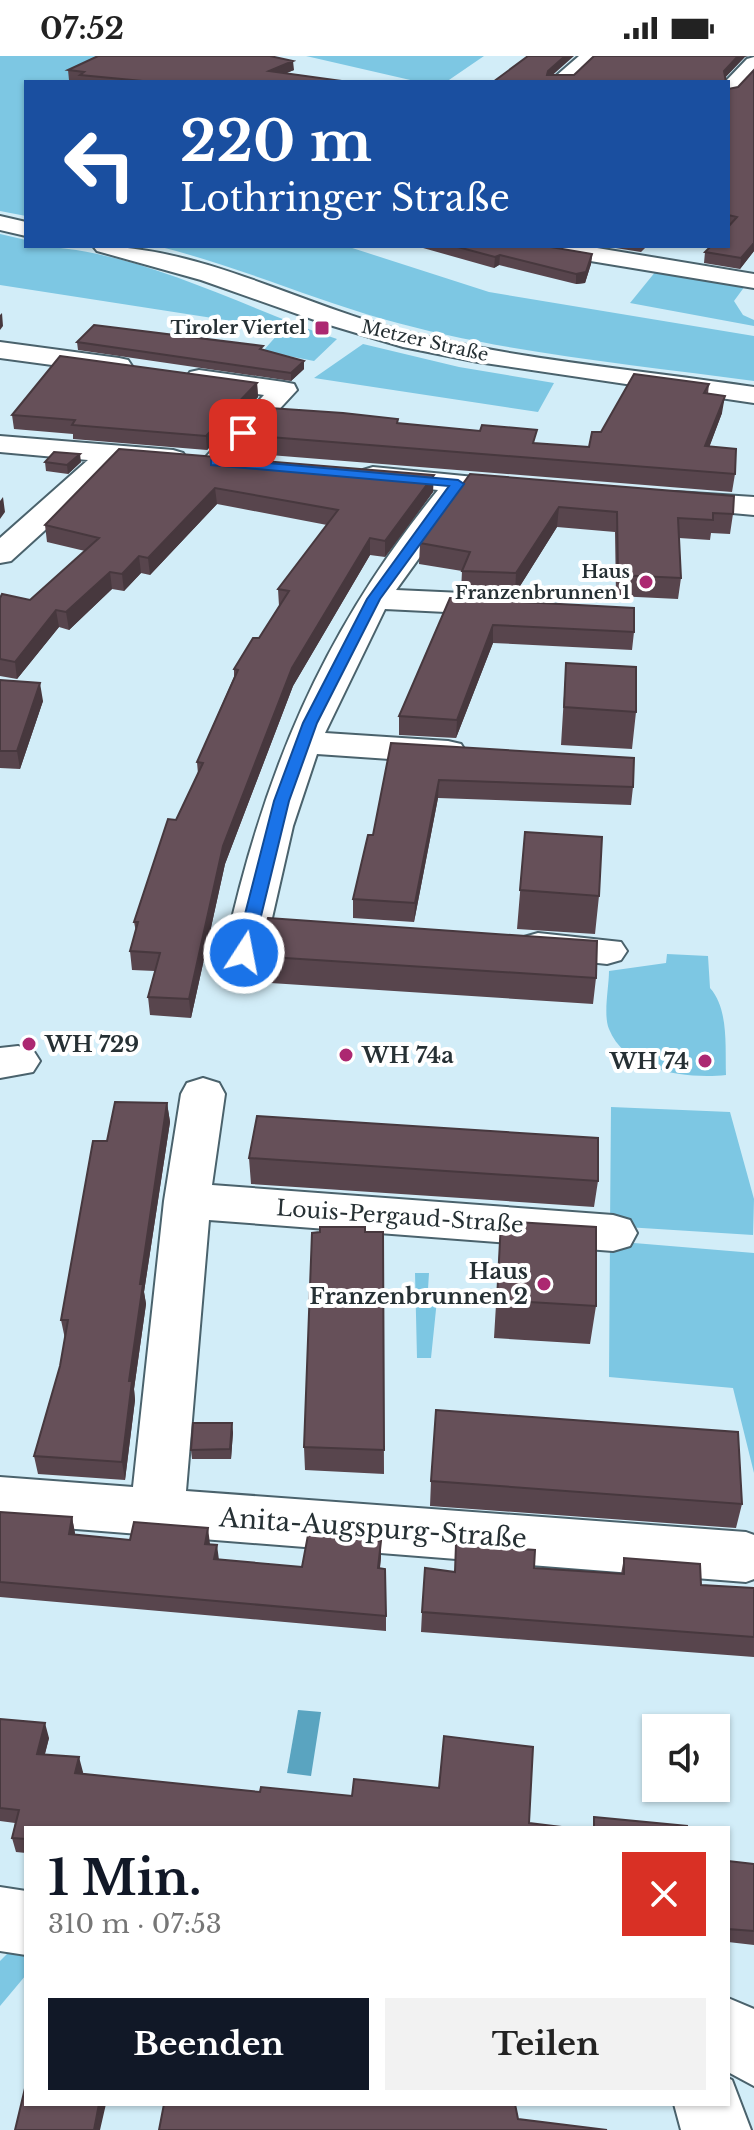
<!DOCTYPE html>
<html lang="de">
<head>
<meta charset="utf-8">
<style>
  body { margin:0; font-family:"Libre Baskerville",serif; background:#f2f2f2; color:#222; height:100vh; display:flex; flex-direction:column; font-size:30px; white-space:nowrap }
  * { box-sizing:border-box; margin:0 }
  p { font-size:26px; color:#767676 }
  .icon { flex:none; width:44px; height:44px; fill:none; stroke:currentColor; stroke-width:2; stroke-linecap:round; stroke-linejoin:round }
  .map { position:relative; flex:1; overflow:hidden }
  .sheet { position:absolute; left:24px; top:1770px; width:706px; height:280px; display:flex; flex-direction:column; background:#fff; border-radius:0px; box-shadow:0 2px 6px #0004 }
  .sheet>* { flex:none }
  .top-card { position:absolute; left:24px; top:24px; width:706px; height:168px; border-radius:0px; box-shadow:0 2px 6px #0004; background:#1a4fa0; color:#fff; overflow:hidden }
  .tools { position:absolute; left:642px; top:1658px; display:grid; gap:16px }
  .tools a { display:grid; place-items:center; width:88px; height:88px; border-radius:0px; background:#fff; box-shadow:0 2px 6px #0004; font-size:40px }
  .pin { position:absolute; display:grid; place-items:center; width:68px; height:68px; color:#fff; margin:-34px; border-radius:16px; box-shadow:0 4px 12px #0006 }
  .me { position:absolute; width:88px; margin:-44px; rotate:11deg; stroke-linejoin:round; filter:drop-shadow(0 0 6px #0008) }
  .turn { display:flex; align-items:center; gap:28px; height:168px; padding:0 24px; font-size:36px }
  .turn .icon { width:104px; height:104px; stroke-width:2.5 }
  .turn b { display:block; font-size:56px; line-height:68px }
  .round { display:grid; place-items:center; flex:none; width:84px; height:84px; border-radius:0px; background:#f2f2f2 }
  .headline { display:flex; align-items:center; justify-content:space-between; height:136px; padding:0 24px }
  h1 { font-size:48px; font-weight:800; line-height:60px; color:#111827 }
  .action { display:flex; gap:16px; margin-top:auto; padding:16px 24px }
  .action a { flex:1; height:92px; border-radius:0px; background:#111827; color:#fff; font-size:32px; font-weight:800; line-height:92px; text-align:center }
  .action a+a { background:#f2f2f2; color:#222 }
  .status { display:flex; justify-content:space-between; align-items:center; height:56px; padding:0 40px; background:#fff; direction:ltr }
  .status svg { height:22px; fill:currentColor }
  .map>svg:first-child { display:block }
  .green { fill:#7dc7e3 }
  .water { fill:#5aa4c0 }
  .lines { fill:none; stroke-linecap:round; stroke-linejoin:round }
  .minor-casing { stroke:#4a626c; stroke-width:4 }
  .major-casing { stroke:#4a626c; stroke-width:4 }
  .minor { fill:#fff; fill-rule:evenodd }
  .major { fill:#fff; fill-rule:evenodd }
  .wall { fill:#58454d }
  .shaded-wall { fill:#47383e }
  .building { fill:#665059; stroke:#47383e; stroke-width:2 }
  .route { fill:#1a73e8; stroke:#114b97; stroke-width:2 }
  .poi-dot { fill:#ac2871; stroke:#fff; stroke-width:3 }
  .labels { text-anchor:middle; stroke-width:8; stroke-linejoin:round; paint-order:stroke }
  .far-poi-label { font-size:18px; font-weight:bold; fill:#263034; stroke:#fff; text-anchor:end }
  .far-street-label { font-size:18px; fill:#263034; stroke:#fff }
  .poi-label { font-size:22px; font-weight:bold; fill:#263034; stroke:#fff; text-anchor:start }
  .street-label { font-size:22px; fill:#263034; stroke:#fff }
  .near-street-label { font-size:26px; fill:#263034; stroke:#fff }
</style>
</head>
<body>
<div class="status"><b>07:52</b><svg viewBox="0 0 49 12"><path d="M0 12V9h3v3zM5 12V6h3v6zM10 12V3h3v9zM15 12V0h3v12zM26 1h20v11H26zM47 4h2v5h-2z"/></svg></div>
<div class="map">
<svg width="754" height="2074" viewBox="0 0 754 2074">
  <rect width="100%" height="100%" fill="#d2edf8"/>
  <!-- green -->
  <path class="green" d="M0,0H268L195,26H26V160L0,155Z
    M306,0H484L446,26H419Z
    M0,178L26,184V190C133,190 238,250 337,283L314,305L263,295L279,277L264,270L0,229Z
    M157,190H346L489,236L754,280V325C631,308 503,297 383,263C307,241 234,209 157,190Z
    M656,215L745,230L734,245L743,259L754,264V270L630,247Z
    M363,288L459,311L554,327L538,356L314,322Z
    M667,898L708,900L710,932C729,953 725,992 726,1019C688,1023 626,1016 609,973C603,959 609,931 609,915L666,907Z
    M611,1051L730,1056L754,1143L753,1179L610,1170Z
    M610,1185L754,1197V1417L733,1332L609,1321Z
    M415,1217H429L428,1233L438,1234L431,1302H417Z
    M8,1897L26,1899V1919L0,1950V1905Z"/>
  <!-- water -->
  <path class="water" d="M298,1654L321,1656L311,1720L287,1717Z"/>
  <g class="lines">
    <!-- minor casing -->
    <g class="minor-casing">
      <path id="minor" d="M579,0H599L571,26H549Z
        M754,1V18L735,38L728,40V26H725L747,3Z
        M530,190H585L754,218V232L542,197Z
        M0,286L119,302L128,304L132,310L128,316L119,318L0,302Z
        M199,314L284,326L294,328L297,334L225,412H205L201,406L264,339L190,328L186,322L190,316Z
        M0,380L173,394L183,397L187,403L183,409L173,412L119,407L11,505L0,507V482L88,404L0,396Z
        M373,411L534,427L539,433L534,439L524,442L466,437L396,534L507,539L518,542L523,549L518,556L507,559L385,553L325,677L448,685L461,688L466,696L461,704L448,707L317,698L293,770L264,897L258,906L244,910L230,906L224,897C263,719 322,576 438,434L363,426L358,420L363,414Z
        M676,436L754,441V459L666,451L661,445L666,439Z
        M538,877L621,886L627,895L621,904L607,908L524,899L518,890L524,881Z
        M18,990L33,994L40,1005L33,1016L0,1022V992Z
        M203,1022L219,1027L225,1038L212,1129L613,1159L630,1164L637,1177L630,1190L613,1195L209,1164L186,1435L746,1476L754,1479V1523L746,1526L0,1467V1421L133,1431L164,1145L181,1038L187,1027Z
        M0,1831L26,1835V1899L0,1895Z
        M728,1942L754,1953V2030L728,2016Z
        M728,2022L732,2024L751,2074H681L674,2048H728Z"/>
    </g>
    <!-- major casing -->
    <g class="major-casing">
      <path id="major" d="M0,160L26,166V180L0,174Z
        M93,190C201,190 303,250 407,276C520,304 639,314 754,331V347L478,306L403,291L323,267L201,224L97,195Z"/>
    </g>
    <!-- minor -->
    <use href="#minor" class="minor"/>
    <!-- major -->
    <use href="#major" class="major"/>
  </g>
  <!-- wall -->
  <path class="wall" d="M68,14H294L286,17L349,26H80V25L69,24Z
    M728,33L754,195L740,213L704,207L705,196L728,170Z
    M416,190H545L592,198L591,208L585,227L576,228L499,209L494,212Z
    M603,190H647L641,196Z
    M77,286L304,305V313L291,325L78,294Z
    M257,327L258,341L207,394L73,383V378L14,373L12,359Z
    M709,328L708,338L722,357L709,391L735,418L732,436L244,397V379L398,367L536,387L589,391L601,376Z
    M119,393L433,436L385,501L370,499L293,630L225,808L191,962L150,959L148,941L155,915L132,914L130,895L136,876L134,866L176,764L198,718L197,706L234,621V613L259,582L279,550L278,533L327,469L217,448L150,519L141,517L124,535L112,533L69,574L59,571L17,623L0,620V542L30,544L85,495L47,486L45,469Z
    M45,406H81L68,418L46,415Z
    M470,418L733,458L730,478L711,477L710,484L679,482L681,522L678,543L616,540L615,476L557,471L515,538L461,535L462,515L419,508L420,487Z
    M450,542L634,576L632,594L493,587L456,682L399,679V660Z
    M566,607L636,656L632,693L561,689Z
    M0,624L43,645L20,713L0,712Z
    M391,687L633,731L631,749L438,742L414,866L353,862V843L373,779Z
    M525,776L599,840L595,878L517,873Z
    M253,900L596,922L593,948L255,926Z
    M167,1047L170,1066L144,1236L146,1248L134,1333L135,1344L125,1424L38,1418L34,1400L60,1310L65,1283L61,1264L107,1085Z
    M249,1102L598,1125L594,1151L251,1128Z
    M501,1165L596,1250L590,1288L494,1282Z
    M365,1176H383L384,1418L305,1414L304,1391Z
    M233,1376L231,1403H192L191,1394Z
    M431,1425L742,1448L736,1472L430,1450Z
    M0,1456L72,1461L75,1479L130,1484L209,1488L219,1504L302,1511L381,1501L380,1512L386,1560V1575L0,1541Z
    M624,1502L701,1529L754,1532V1601L421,1576L422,1556L455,1516L534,1512L621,1518Z
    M0,1663L49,1682L45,1698L83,1716L82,1718L529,1767L26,1772V1797L16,1796L12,1782L15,1767L0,1765Z
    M728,1805L754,1808V1889L728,1886Z"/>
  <!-- shaded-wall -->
  <path class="shaded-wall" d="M565,0H574L547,24L548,15Z
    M738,0H749L745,1L723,24L724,15Z
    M293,5L294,14L270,24L269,15Z
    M754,187V195L740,213L741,202Z
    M592,198L591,208L585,227L576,228V218Z
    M500,199L499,209L494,212L495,201Z
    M2,257L3,270L0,274V259Z
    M304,305V313L291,325V317Z
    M257,327L258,341L207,394L206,380Z
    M725,340L722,357L703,408L705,390Z
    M80,398L81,406L68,418L67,409Z
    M434,419L433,436L385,501V485Z
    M215,432L217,448L150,519L148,502Z
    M3,441L5,456L0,463V445Z
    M559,451L557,471L515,538L516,517Z
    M370,482V499L293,630L225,808L191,962L189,943L223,790L292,612Z
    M139,500L141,517L124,535L122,518Z
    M110,516L112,533L69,574L66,556Z
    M56,554L59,571L17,623L15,606Z
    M493,569V587L456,682L457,664Z
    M40,627L43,645L20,713L17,695Z
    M439,724L438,742L414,866L415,847Z
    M167,1047L170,1066L144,1236L146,1248L134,1333L135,1344L125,1424L122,1406L129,1325L140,1228Z
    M232,1367L233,1376L231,1403L230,1393Z
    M72,1461L75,1477L72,1494L69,1478Z
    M208,1472L210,1488H205Z
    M381,1485V1501L378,1528V1512Z
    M217,1489L219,1504L214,1503Z
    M45,1667L49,1682L41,1712L37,1698Z
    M79,1701L83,1716L79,1732L75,1717Z
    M99,2048H106L100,2074H94Z"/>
  <!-- building -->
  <path class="building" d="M98,0H270L293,5L269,15L349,26H153L80,19L84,16L68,14Z
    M528,0H565L548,15L547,19H574L594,0H738L724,15L726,26H493Z
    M754,14V187L741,202L705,196L711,190H728V171L737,161L728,159V33L738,31Z
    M454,190H545L592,198L586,216L576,218L500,199L495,201Z
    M94,269L263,290L260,293L304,305L291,317L77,286Z
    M60,300L257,327L206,380L72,369L75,364L12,359Z
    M634,318L709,328L704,337L725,340L705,390L736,393L735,418L244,379L270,352L343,357L398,363L397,367L480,375L482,369L537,374L533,387L589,391L592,376H601Z
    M119,393L434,419L385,485L370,482L292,612L223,790L189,943L148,941L160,897L130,895L138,866H134L168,763L176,764L203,707L197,706L238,614L234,613L253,582H259L289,535L278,533L338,454L215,432L148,502L139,500L122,518L110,516L66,556L56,554L15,606L0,603V542L2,538L30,544L99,482L45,469Z
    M54,396L80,398L67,409L45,406Z
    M470,418L734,440L733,458L713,457V464L678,462L681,522L618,519L617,456L559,451L516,517L462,515L470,496L420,487Z
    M450,542L634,552V576L493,569L457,664L399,660Z
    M566,607L636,611V656L564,651Z
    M0,624L40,627L17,695H0Z
    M391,687L634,702L633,731L439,724L415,847L353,843L368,779H373Z
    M525,776L602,781L599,840L520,834Z
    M268,862L597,885L596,922L253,900Z
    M115,1046L167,1047L140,1228H143L129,1325H132L122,1406L34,1400L60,1310L68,1264H61L93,1085H107Z
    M257,1060L598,1082V1125L249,1102Z
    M501,1165L596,1171V1250L497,1244Z
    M320,1171H365V1176H383L384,1394L304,1391L312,1177L320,1176Z
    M436,1354L738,1376L742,1448L431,1425Z
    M193,1367H232L230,1393L191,1394Z
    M0,1456L72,1461L69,1478L130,1484L134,1466L208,1472L205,1488L217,1489L214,1503L302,1511L308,1479L381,1485L378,1512L385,1513L386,1560L0,1526Z
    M456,1488L535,1494L534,1512L624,1518V1502L700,1508L701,1529L754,1532V1581L422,1556L425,1512L455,1516Z
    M0,1663L45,1667L37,1698L79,1701L75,1717L260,1736L261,1731L352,1740L354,1723L439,1732L444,1680L533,1691L529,1767L570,1772H26V1783L12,1782L19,1754L0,1752Z
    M594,1761L687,1770V1772H594Z
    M728,1805L754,1808V1875L728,1873Z
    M26,2028V2048H99L94,2074H15Z
    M164,2048H515L518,2063L607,2074H159Z"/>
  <!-- route -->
  <path class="route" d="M243,374L248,377L224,403L458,424L464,428L380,543L317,667L289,745L252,897L244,903L235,897L274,745L303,667L367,543L449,430L211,409V404Z"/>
  <!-- markers -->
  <g class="poi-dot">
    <rect x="314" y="264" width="16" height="16" rx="4"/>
    <circle cx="646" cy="526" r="8"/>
    <circle cx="29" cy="988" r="8"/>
    <circle cx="346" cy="999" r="8"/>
    <circle cx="705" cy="1005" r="8"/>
    <circle cx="544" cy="1228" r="8"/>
  </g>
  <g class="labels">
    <!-- far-poi labels -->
    <g class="far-poi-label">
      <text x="306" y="278">Tiroler Viertel</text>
      <text x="630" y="522">Haus<tspan x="630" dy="21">Franzenbrunnen 1</tspan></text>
    </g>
    <!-- far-street labels -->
    <g class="far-street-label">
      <text transform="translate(425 285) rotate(13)" y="6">Metzer Straße</text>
    </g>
    <!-- poi labels -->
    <g class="poi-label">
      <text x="45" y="996">WH 729</text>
      <text x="362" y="1007">WH 74a</text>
      <text x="689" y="1013" text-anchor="end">WH 74</text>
      <text x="528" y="1223" text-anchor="end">Haus<tspan x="528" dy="25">Franzenbrunnen 2</tspan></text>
    </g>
    <!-- street labels -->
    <g class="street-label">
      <text transform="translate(400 1160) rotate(4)" y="8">Louis-Pergaud-Straße</text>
    </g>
    <!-- near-street labels -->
    <g class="near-street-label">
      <text transform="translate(373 1472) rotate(4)" y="9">Anita-Augspurg-Straße</text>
    </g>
  </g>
</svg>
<div class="tools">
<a><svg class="icon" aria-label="sound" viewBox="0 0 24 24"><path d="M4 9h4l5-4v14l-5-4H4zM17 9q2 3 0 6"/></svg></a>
</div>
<div class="pin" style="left:243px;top:377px;background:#d93025"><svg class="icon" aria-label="arrive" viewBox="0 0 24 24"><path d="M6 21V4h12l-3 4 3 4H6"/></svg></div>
<svg class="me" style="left:244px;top:897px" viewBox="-20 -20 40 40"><circle r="17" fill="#1a73e8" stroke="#fff" stroke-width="3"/><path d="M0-11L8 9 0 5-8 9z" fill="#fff"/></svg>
<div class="top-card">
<div class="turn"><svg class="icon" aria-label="left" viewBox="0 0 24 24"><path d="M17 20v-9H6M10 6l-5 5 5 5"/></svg><div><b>220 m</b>Lothringer Straße</div></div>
</div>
<section class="sheet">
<div class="headline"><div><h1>1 Min.</h1><p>310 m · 07:53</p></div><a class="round" style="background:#d93025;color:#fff"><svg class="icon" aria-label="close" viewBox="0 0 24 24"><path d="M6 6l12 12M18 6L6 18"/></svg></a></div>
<div class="action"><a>Beenden</a><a>Teilen</a></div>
</section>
</div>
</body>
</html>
